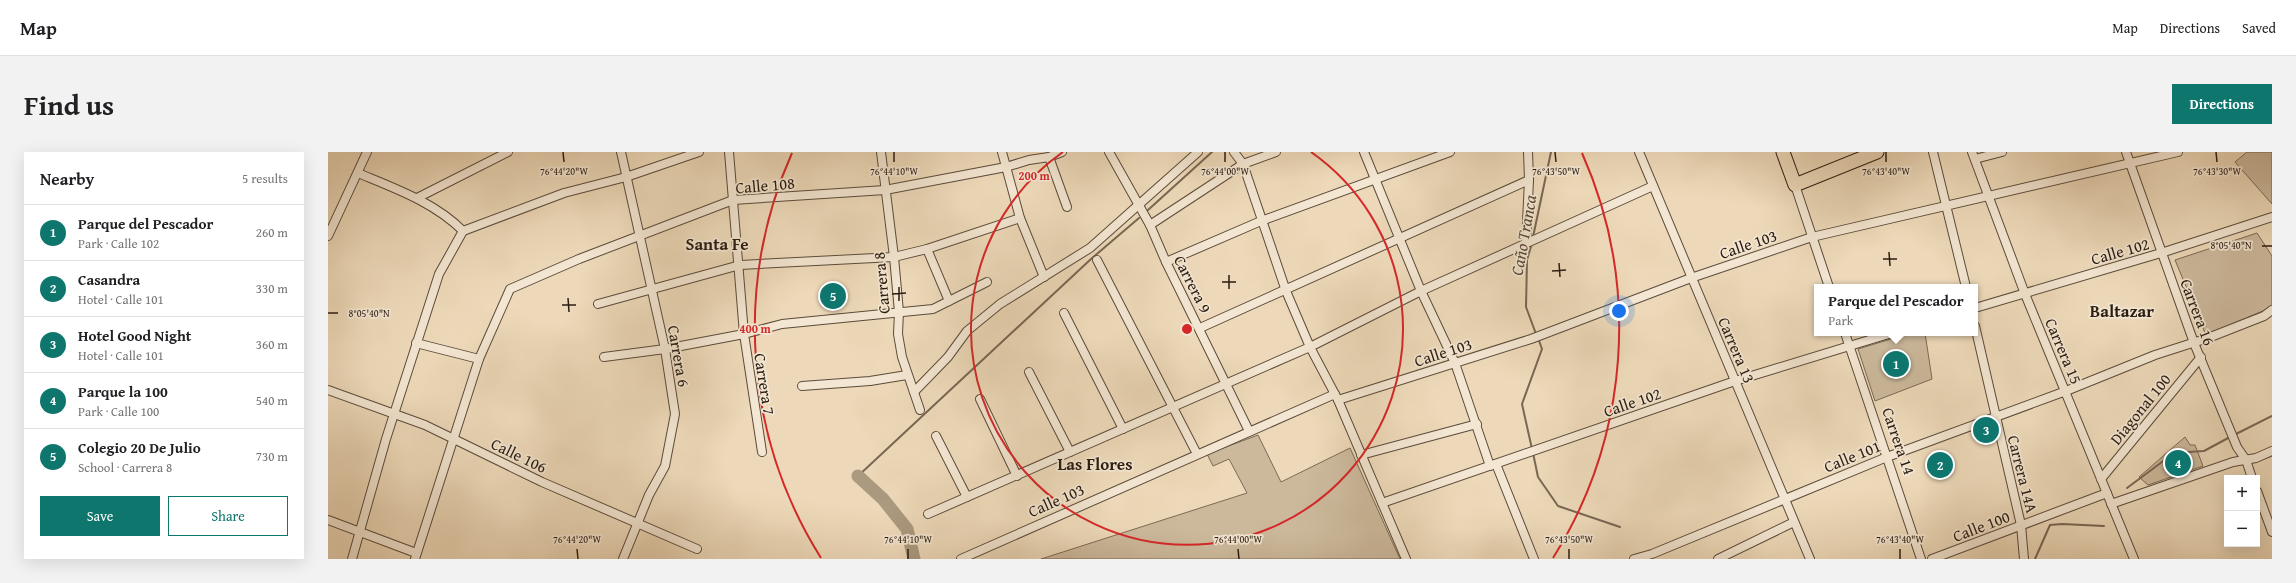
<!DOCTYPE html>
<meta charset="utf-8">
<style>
body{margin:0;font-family:"Gentium Book Plus",serif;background:#f2f2f2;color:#202124}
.controls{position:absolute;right:12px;bottom:12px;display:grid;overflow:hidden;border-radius:0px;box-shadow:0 4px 16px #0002}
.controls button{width:36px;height:36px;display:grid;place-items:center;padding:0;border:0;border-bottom:1px solid #e0e0e0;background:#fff;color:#202124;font:20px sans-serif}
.you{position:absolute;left:1291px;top:159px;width:14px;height:14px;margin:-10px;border:3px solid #fff;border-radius:50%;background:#1a73e8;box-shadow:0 0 0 6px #1a73e833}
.badge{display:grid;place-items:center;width:26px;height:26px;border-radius:50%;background:#0f766e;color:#fff;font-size:13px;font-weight:700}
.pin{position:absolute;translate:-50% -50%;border:2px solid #fff;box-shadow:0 1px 4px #0006}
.popup{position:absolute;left:1486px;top:132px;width:164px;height:52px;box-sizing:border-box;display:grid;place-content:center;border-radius:0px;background:#fff;filter:drop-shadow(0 1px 3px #0005);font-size:13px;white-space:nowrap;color:#757577}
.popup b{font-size:15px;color:#202124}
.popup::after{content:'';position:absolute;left:50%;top:100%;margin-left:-8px;border:8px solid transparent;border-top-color:#fff}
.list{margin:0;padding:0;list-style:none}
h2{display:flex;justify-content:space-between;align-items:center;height:52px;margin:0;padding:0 16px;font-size:17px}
h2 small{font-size:13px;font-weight:400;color:#757577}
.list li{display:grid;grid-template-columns:26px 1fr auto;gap:12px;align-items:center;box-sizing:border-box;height:56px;padding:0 16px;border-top:1px solid #e0e0e0}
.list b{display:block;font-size:15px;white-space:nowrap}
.list p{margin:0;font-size:13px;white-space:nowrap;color:#757577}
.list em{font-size:13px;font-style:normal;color:#757577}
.actions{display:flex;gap:8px;padding:12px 16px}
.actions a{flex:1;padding:9px 0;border:1px solid #0f766e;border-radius:0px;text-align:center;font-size:14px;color:#0f766e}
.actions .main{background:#0f766e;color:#fff}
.map{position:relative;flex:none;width:1944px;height:407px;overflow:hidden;border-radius:0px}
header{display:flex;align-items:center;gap:24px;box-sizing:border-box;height:56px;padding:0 20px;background:#fff;border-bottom:1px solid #e0e0e0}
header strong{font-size:19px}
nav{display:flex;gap:22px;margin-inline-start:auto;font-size:14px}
.intro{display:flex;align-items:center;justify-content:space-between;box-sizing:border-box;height:96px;padding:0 24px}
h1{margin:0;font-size:28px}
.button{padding:10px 18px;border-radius:0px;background:#0f766e;color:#fff;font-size:14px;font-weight:700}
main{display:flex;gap:24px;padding:0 24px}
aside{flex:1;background:#fff;border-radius:0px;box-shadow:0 4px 16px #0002}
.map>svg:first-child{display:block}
</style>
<header>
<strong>Map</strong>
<nav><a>Map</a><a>Directions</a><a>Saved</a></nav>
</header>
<div class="intro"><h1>Find us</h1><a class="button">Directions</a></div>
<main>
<aside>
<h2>Nearby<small>5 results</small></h2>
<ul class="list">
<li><span class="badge">1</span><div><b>Parque del Pescador</b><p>Park · Calle 102</p></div><em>260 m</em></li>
<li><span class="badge">2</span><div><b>Casandra</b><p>Hotel · Calle 101</p></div><em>330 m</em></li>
<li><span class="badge">3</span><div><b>Hotel Good Night</b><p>Hotel · Calle 101</p></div><em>360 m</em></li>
<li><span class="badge">4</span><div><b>Parque la 100</b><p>Park · Calle 100</p></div><em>540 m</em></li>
<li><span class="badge">5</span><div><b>Colegio 20 De Julio</b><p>School · Carrera 8</p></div><em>730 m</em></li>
</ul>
<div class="actions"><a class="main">Save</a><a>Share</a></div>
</aside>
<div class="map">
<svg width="1944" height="407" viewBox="0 0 1944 407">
<rect width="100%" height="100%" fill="#edd9b9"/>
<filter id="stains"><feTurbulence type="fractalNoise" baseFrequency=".005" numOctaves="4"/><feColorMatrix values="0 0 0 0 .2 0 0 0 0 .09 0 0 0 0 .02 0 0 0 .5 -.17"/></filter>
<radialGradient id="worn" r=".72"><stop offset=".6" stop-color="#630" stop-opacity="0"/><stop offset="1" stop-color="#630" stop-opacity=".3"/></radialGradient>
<g fill="#ccb99c" stroke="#7b6a56">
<polygon points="1919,0 1944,0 1944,52 1907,10"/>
<polygon points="1929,81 1944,104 1944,155 1878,183 1847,108"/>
<polygon points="1583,181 1597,181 1604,227 1547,249 1530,197"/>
<polygon points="930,283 953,330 1022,296 1072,407 713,407 919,341 901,307 885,314 879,302"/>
<polygon points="1857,285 1862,293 1867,293 1875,314 1820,333 1811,325"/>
</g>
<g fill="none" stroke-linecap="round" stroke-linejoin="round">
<g stroke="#776753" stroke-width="2">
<polyline points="820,58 884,0"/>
<polyline points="1205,85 1223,0"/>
<polyline points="1204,91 1199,108 1198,155 1208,182"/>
<polyline points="1906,283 1944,264"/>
<polyline points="1204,297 1194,252 1214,197 1210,186"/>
<polyline points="1205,301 1210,325 1230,354 1292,375"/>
<polyline points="530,324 763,107 811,66"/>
<polyline points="1799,336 1846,301 1876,299 1902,285"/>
<polyline points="1707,407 1722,373 1734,372 1776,374"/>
</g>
<polyline stroke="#ab9980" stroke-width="13" points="530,324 555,347 579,377 586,407"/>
<defs>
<g id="street">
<polyline points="293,0 337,197 347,262 337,314 321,343 295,407"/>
<polyline points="401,0 416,182 434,300"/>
<polyline points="553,0 566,105 571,160 570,182 574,205 592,258"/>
<polyline points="674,0 692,66 716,125"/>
<polyline points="781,0 822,73 838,110 921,279"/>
<polyline points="906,0 915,12 958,139 982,195 1010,248 1078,407"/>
<polyline points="1036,0 1093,139 1127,211 1162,314"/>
<polyline points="1311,0 1482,407"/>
<polyline points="1605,0 1638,135"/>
<polyline points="1644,0 1697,142 1806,407"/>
<polyline points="1798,0 1866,191 1909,295 1918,308 1924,326"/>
<polyline points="721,5 739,55"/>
<polyline points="1647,7 1674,0"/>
<path d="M30 21C66 36 106 50 135 79"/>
<polyline points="1467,33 1501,135"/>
<polyline points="89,46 180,0"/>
<polyline points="822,73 915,12 948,0"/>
<polyline points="0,84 39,0"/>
<polyline points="1198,91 1201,28"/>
<polyline points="599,97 621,149"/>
<polyline points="769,108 869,302"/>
<polyline points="838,110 933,69 1122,0"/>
<polyline points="270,152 412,113 566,105 599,97 692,66"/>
<polyline points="1647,156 1833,101 1944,65"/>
<polyline points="736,161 795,277"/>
<polyline points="1647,174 1693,373 1696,407"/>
<polyline points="872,176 1201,28 1200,0"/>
<polyline points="1517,181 1593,407"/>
<polyline points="88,191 151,207"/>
<polyline points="276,205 337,197 416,182 454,172 605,157 659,130"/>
<polyline points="701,220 742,300"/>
<polyline points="474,234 542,229 579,223"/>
<polyline points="0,238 97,273 214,330 369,397"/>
<polyline points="586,240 620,205 639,179 672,152 762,96 870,0"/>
<polyline points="652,247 689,324"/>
<polyline points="1010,248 1203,187 1363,126 1484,85 1850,0"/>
<polyline points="608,284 639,345"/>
<polyline points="1033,303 1149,272"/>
<polyline points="1168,312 1206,407"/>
<polyline points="1773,327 1873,205"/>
<polyline points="1929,339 1944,380"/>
<polyline points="1054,351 1407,229 1564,181"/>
<polyline points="1783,352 1905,310 1928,306 1944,299"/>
<polyline points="600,362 982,195 1093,139 1325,34"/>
<polyline points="0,368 88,401"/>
<polyline points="24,407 58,287 111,122 135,79 236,41 298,25 371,0"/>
<polyline points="87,407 151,207 182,137 251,107 405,48 557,38 678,15 701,8 721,5 734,0"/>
<polyline points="633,407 1007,242"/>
<polyline points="1306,407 1324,402 1559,305 1738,239 1827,203 1880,186 1936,164 1944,158"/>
<polyline points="1390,407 1466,370"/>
<polyline points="1604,407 1779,341"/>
</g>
<polyline id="primary" points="1455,0 1467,33 1549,0"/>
</defs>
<use href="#street" stroke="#5b4b3a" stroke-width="10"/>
<use href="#primary" stroke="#2a1c10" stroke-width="15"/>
<use href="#street" stroke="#f3e6d2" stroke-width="8"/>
<use href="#primary" stroke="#edd9b9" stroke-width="13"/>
</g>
<path fill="none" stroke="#2a1c10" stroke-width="1.5" d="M235 0 236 10M566 0V10M897 0V10M1227 0 1228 10M1558 0V10M1888 0 1889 10M1934 94H1944M1561 100 1562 114M1555 107H1569M1231 111 1232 125M1224 119 1238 118M901 123V137M894 130H908M571 135V149M564 142 578 141M240 146 241 160M234 153H248M0 161H10M249 397 250 407M580 397V407M910 397 911 407M1241 397V407M1572 397V407"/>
<g fill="none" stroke="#d62828" stroke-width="2">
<path d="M983 0A216 216 0 1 1 735 0"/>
<path d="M493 406A432 432 0 0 1 464 1M1254 1A432 432 0 0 1 1225 406"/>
</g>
<g text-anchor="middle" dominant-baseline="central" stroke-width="3.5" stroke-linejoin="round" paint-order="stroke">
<g font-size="16" fill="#2a1c10" stroke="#f3e6d2">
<text transform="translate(437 33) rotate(-5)">Calle 108</text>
<text transform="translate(1420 92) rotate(-19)">Calle 103</text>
<text transform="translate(1792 99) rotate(-16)">Calle 102</text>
<text transform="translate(553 131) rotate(-95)">Carrera 8</text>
<text transform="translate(865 132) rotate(63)">Carrera 9</text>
<text transform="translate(1870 160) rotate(69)">Carrera 16</text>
<text transform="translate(1409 198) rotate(67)">Carrera 13</text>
<text transform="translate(1736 199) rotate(67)">Carrera 15</text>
<text transform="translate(1115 200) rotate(-18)">Calle 103</text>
<text transform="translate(351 204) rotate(80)">Carrera 6</text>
<text transform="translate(437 232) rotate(81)">Carrera 7</text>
<text transform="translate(1304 250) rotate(-19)">Calle 102</text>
<text transform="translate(1812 257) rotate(-51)">Diagonal 100</text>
<text transform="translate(1571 289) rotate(71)">Carrera 14</text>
<text transform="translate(191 303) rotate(26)">Calle 106</text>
<text transform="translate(1524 304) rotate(-22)">Calle 101</text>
<text transform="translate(1695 322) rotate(76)">Carrera 14A</text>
<text transform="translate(728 348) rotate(-24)">Calle 103</text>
<text transform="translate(1653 374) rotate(-21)">Calle 100</text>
</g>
<g font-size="17" font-style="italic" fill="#574837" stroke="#f3e6d2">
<text transform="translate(1195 83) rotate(-80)">Caño Tranca</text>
</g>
<g font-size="17" font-weight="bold" fill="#2a1c10" stroke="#f3e6d2">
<text x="389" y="91">Santa Fe</text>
<text x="1794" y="158">Baltazar</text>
<text x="767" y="311">Las Flores</text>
</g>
</g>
<g font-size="10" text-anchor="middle" fill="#2a1c10" stroke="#f3e6d2" stroke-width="3.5" stroke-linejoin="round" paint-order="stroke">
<text x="236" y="23">76°44'20"W</text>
<text x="566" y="23">76°44'10"W</text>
<text x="897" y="23">76°44'00"W</text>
<text x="1228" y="23">76°43'50"W</text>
<text x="1558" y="23">76°43'40"W</text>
<text x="1889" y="23">76°43'30"W</text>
<text x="1903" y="97">8°05'40"N</text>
<text x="41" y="165">8°05'40"N</text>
<text x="249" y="391">76°44'20"W</text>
<text x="580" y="391">76°44'10"W</text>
<text x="910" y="391">76°44'00"W</text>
<text x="1241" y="391">76°43'50"W</text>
<text x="1572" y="391">76°43'40"W</text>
</g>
<circle cx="859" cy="177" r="6" fill="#d62828" stroke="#f3e6d2" stroke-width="2"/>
<g font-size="12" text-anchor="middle" font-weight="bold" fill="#d62828" stroke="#f3e6d2" stroke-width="3.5" stroke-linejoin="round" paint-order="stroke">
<text x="706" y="28">200 m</text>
<text x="427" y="181">400 m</text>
</g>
<rect width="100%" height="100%" filter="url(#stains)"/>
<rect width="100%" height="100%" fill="url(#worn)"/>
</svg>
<div class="controls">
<button>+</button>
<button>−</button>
</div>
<div class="you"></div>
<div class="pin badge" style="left:1568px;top:212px">1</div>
<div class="popup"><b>Parque del Pescador</b>Park</div>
<div class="pin badge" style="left:1612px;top:313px">2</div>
<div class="pin badge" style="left:1658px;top:278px">3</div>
<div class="pin badge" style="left:1850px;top:311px">4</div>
<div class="pin badge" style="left:505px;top:144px">5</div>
</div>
</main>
